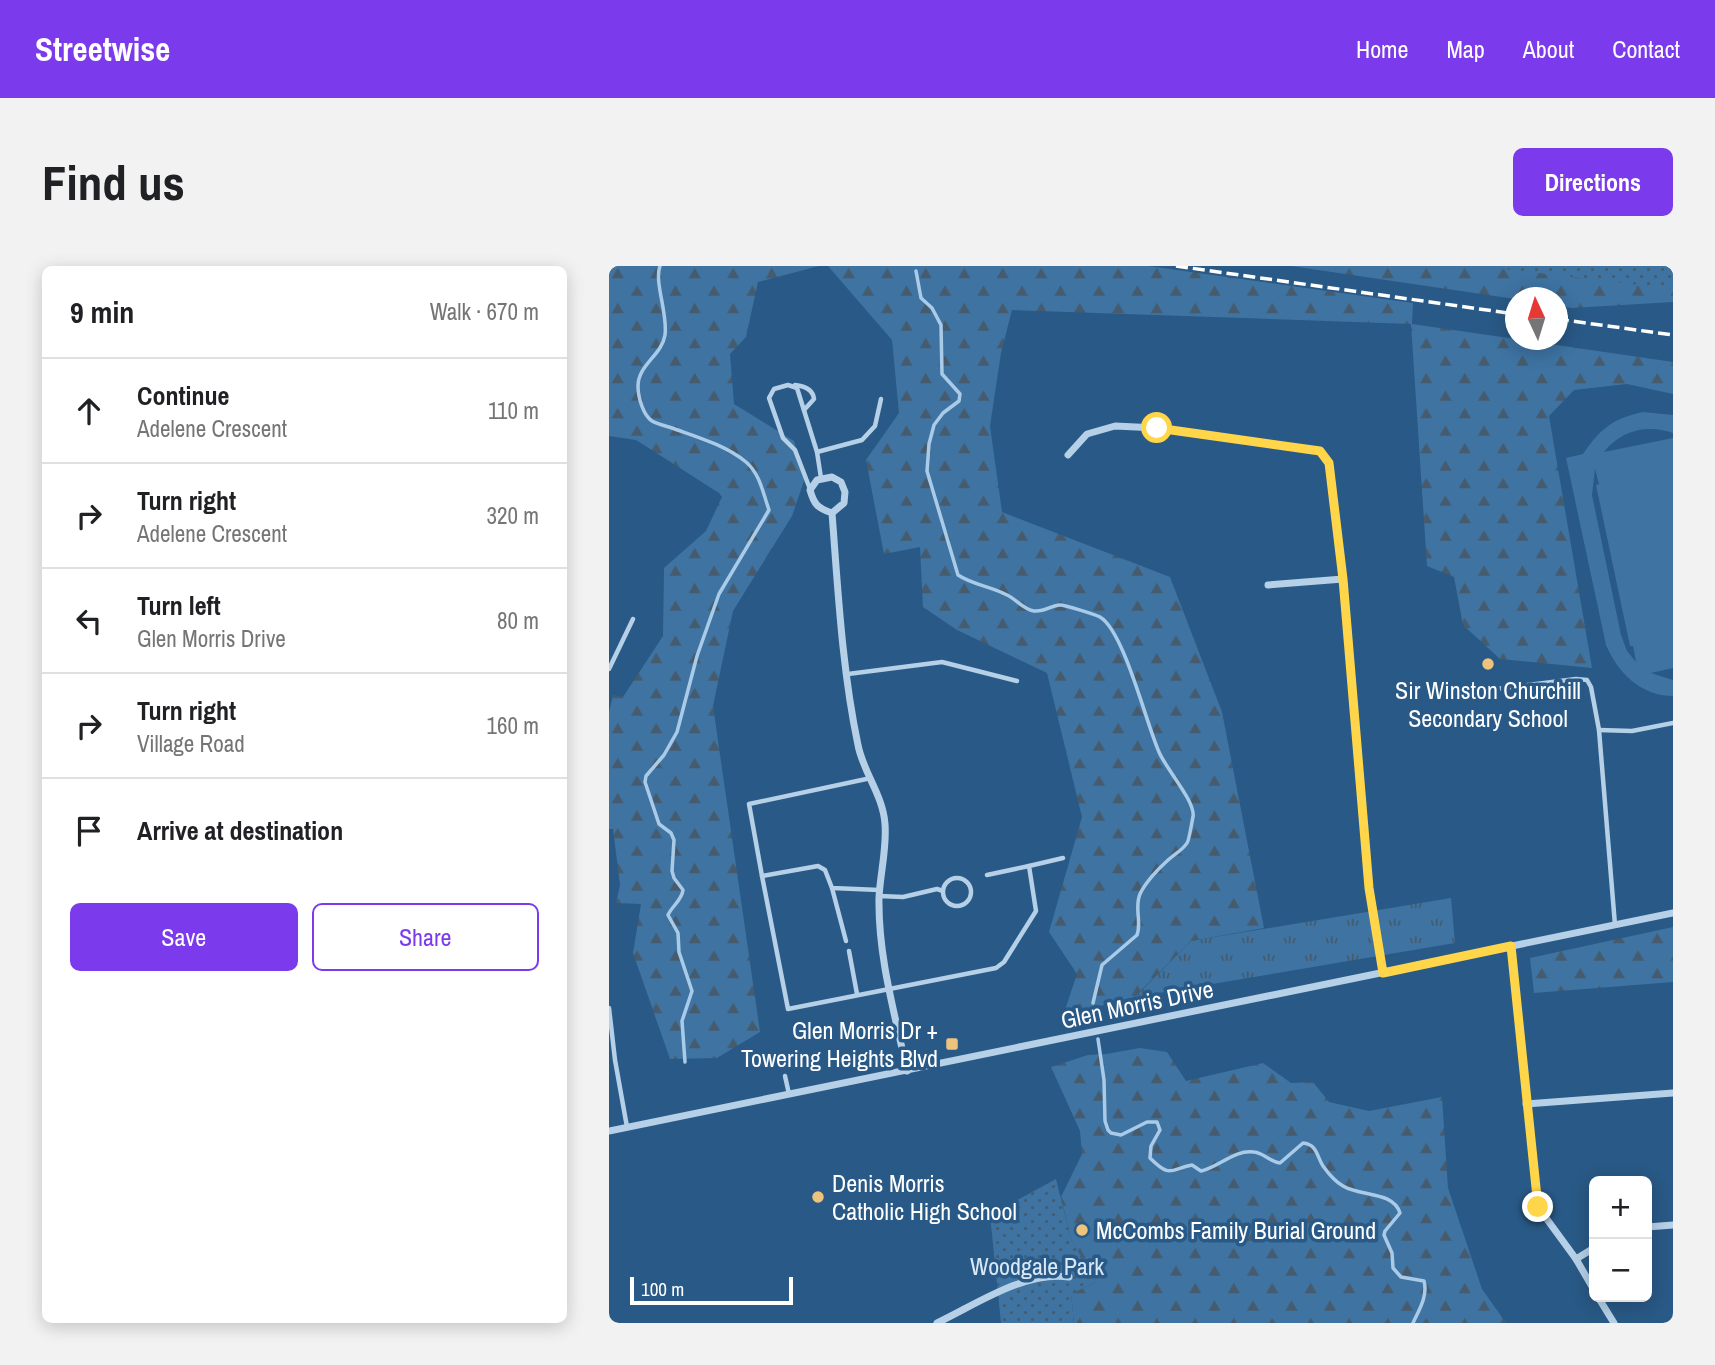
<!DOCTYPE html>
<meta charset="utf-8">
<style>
body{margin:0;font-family:"Archivo Narrow",sans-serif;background:#f2f2f2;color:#202124}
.controls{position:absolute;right:21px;bottom:21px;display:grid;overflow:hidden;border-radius:10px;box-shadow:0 4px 18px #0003}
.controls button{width:63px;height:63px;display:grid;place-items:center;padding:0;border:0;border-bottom:2px solid #e0e0e0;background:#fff;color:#202124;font:35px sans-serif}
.compass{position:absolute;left:896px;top:21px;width:63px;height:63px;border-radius:50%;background:#fff;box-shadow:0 4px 18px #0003;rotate:356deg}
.scale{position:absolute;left:21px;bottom:18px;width:163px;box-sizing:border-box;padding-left:7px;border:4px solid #fff;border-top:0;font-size:19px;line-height:24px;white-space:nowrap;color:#fff;-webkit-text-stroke:5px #295986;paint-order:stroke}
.stop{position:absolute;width:21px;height:21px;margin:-16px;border:5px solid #ffd54a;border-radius:50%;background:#fff}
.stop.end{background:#ffd54a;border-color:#fff;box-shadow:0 2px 7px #0008}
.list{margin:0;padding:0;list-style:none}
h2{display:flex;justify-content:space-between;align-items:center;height:91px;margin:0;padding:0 28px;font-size:30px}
h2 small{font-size:23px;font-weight:400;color:#757577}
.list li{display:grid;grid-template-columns:46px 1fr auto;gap:21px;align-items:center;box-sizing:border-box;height:105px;padding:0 28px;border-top:2px solid #e0e0e0}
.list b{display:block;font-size:26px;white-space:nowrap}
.list p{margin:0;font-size:23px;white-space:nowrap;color:#757577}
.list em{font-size:23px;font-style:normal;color:#757577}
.actions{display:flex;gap:14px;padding:21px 28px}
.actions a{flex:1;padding:16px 0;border:2px solid #7c3aed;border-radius:10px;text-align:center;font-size:24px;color:#7c3aed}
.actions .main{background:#7c3aed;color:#fff}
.icon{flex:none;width:38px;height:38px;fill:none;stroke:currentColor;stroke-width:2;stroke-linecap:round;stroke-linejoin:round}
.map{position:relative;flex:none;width:1064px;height:1057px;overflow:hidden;border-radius:10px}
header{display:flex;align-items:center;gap:42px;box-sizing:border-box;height:98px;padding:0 35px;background:#7c3aed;color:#fff}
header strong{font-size:33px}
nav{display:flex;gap:38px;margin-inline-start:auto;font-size:24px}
.intro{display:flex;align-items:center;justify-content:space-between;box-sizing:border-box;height:168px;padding:0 42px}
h1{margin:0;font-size:49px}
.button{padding:18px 32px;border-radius:10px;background:#7c3aed;color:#fff;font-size:24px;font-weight:700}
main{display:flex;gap:42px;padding:0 42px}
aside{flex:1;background:#fff;border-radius:10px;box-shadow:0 4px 18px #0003}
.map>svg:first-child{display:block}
</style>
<header>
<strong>Streetwise</strong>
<nav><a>Home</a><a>Map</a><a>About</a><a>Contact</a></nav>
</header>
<div class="intro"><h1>Find us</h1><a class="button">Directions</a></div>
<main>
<aside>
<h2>9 min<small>Walk · 670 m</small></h2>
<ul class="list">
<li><svg class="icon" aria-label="ahead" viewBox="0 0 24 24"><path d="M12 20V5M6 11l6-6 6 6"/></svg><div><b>Continue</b><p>Adelene Crescent</p></div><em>110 m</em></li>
<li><svg class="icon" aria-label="right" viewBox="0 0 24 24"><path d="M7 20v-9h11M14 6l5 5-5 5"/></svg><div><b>Turn right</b><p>Adelene Crescent</p></div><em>320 m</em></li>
<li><svg class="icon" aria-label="left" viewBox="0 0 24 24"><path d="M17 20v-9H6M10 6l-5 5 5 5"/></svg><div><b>Turn left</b><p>Glen Morris Drive</p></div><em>80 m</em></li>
<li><svg class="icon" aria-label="right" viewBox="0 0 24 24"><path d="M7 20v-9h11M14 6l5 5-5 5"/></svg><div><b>Turn right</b><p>Village Road</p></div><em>160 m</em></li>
<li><svg class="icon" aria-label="arrive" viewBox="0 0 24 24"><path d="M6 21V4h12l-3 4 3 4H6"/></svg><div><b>Arrive at destination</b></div></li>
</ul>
<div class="actions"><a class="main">Save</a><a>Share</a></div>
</aside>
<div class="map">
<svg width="1064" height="1057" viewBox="0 0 1064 1057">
<defs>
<pattern id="grass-tufts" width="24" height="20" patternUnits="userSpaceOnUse" patternTransform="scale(1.75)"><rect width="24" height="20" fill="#3e73a2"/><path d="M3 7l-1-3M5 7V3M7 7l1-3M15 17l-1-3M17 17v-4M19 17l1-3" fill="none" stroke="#465c6e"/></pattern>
<pattern id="forest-firs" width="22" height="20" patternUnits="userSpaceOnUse" patternTransform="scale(1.75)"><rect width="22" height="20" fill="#3e73a2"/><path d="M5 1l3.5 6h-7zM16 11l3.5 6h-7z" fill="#465c6e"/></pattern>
<pattern id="park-dots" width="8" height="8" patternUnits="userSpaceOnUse" patternTransform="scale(1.75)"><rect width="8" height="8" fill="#3e73a2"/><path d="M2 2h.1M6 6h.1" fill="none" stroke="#465c6e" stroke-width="1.8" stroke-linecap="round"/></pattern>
</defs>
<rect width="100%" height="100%" fill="#295986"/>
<polygon fill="url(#grass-tufts)" points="842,632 846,677 526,731 582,675"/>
<g fill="url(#forest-firs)">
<polygon points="0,0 210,0 149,16 137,71 121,88 125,138 185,175 196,212 183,250 124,345 104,440 151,766 108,792 61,793 24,687 32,638 7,637 11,619 4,563 0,563 0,446 4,429 14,431 54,370 55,302 97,265 113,231 110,227 27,174 0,170"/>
<polygon points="219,0 539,0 804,37 803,58 1064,96 1064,128 1018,118 965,124 940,150 983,402 891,393 854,359 845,311 818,300 802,58 403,44 392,87 381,160 393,246 561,311 613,446 655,662 582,675 525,731 454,750 468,708 440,666 473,551 438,407 348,364 314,341 311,281 275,288 257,194 290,147 283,74"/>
<polygon points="682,0 1064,0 1064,36 963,42 949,40 948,32 906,32 906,33"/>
<polygon points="1064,661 1064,716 925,727 921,692"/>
<polygon points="531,782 558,786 577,815 654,797 682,817 704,816 720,836 760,845 833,831 839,922 873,1023 897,1057 465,1057 462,1028 487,1016 462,973 452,931 473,888 471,865 442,801 479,789 497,788"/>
</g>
<g fill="url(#park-dots)">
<polygon points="870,0 1064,0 1064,24 1038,20"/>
<polygon points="447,913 462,973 487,1016 462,1028 465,1057 392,1057 381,949"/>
</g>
<path fill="#3e73a2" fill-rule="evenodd" d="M1034 146 1064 149V167C1038 158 1012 164 995 186L1064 172V402L1042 407 1064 414V430C1032 430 1009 407 997 379L957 192 974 188C992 162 1003 153 1034 146ZM986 203 990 218 987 219 1021 380H1024L1027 396 1018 385 1012 369 983 229Z"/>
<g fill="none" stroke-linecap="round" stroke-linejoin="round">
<g stroke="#aacbe8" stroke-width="3.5">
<path d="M51 0C45 17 59 47 56 69 53 89 29 99 29 120 29 131 34 149 43 155 48 158 57 160 63 162 88 171 116 179 137 196 151 208 154 227 160 244L110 328 88 390 68 466 55 489 37 510 36 516 50 558 62 567 65 574 63 605 65 612 74 624C73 634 63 640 59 649L69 667 70 686 83 725 73 755 76 796"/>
<path d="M307 5 312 32 323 42 332 59 333 108 351 128 350 135 334 147 325 159 320 178 318 205 349 309C364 319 381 320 398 329 407 333 415 344 425 345 436 346 441 340 450 339 454 338 487 349 491 351 515 365 537 457 550 486 557 503 587 536 584 551 583 555 580 575 578 577 574 584 564 589 558 595 549 603 536 617 531 628 525 642 533 656 528 669L493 699 484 737"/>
<path d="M489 773 495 814 496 855 499 864 502 867 512 869 538 856H548L551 864 542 880 541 892C562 913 561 903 583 899L592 905C610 901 626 883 645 886 655 887 661 896 671 897L694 877C708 878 708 891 714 900 719 907 727 916 734 920 752 931 784 925 791 947L776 965 775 969 783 987 784 1002 792 1011 815 1015C819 1030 810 1044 804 1057"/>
</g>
<g stroke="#b5d0e7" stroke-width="4.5">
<path d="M186 119C195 120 204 123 205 133L195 144"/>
<polyline points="208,186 253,174 266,160 272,133"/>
<polyline points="201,223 186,184 174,172 160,132 165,123 179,119 188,122 208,186 212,212"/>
<polyline points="0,403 24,353"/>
<polyline points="239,408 333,396 408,415"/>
<polyline points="880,424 967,413 978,414 982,421 990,464 1006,659"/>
<polyline points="990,464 1023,465 1064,457"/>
<polyline points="262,512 140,538 153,610 209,600 216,604 223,622 270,624"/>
<polyline points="378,609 420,600"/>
<polyline points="153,610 179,743 387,702 395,696 427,645 420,600 454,592"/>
<circle cx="348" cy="626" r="14"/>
<polyline points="223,622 237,675"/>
<polyline points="270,630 294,631 328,623 334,625"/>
<polyline points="240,685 248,728"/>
<polyline points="0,742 6,794 18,861"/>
<polyline points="176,810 180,828"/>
</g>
<g stroke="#b5d0e7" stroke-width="7">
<polyline points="459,189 478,168 506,160 548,162 711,185 720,197 734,313 760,622 774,707"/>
<path d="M223 247C208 242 205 238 201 224L208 214 223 211 232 216 236 226 235 237 223 247C229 324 233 403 249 479 254 506 274 529 276 558 278 583 271 608 270 632 269 691 286 748 298 805"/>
<polyline points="659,319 734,313"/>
<polyline points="902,680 929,941 967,993 985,1024"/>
<polyline points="917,838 1064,827"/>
<polyline points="0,865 1064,647"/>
<polyline points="1038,961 1064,959"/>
<polyline points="967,993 985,982"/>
<polyline points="989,1031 1005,1057"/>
<path d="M328 1057C368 1038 415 1005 460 1011"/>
</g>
<g stroke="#fff" stroke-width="3.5" stroke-dasharray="12 5" stroke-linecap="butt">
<polyline points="567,0 906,48"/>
<polyline points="948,53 1064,69"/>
</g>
</g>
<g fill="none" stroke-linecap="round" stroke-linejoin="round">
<polyline stroke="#ffd54a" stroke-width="9" points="548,162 711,185 720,197 734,313 760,622 774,707 902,680 929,941"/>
</g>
<g fill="#eec47c" stroke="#295986" stroke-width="2.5">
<circle cx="879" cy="398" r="7"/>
<rect x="336" y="771" width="14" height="14" rx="3.5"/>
<circle cx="209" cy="931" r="7"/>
<circle cx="473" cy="964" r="7"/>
</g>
<g text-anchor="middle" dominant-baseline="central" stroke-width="7" stroke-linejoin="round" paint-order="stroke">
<g font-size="24" fill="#fff" stroke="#295986" text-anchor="start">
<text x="879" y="424" text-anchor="middle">Sir Winston Churchill<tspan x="879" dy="28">Secondary School</tspan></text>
<text x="329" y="764" text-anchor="end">Glen Morris Dr +<tspan x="329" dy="28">Towering Heights Blvd</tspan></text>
<text x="223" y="917">Denis Morris<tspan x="223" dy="28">Catholic High School</tspan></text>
<text x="487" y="964">McCombs Family Burial Ground</text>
</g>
<g font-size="24" fill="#fff" stroke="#295986">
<text transform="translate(528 738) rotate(-12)">Glen Morris Drive</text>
</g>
<g font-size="24" fill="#d8e8f6" stroke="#295986">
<text x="428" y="1000">Woodgale Park</text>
</g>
</g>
</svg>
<div class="controls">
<button>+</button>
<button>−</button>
</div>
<svg class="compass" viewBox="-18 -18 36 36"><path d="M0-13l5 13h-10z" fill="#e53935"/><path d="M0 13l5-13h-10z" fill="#757577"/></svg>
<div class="scale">100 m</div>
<div class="stop" style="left:548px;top:162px"></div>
<div class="stop end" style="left:929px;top:941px"></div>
</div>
</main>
